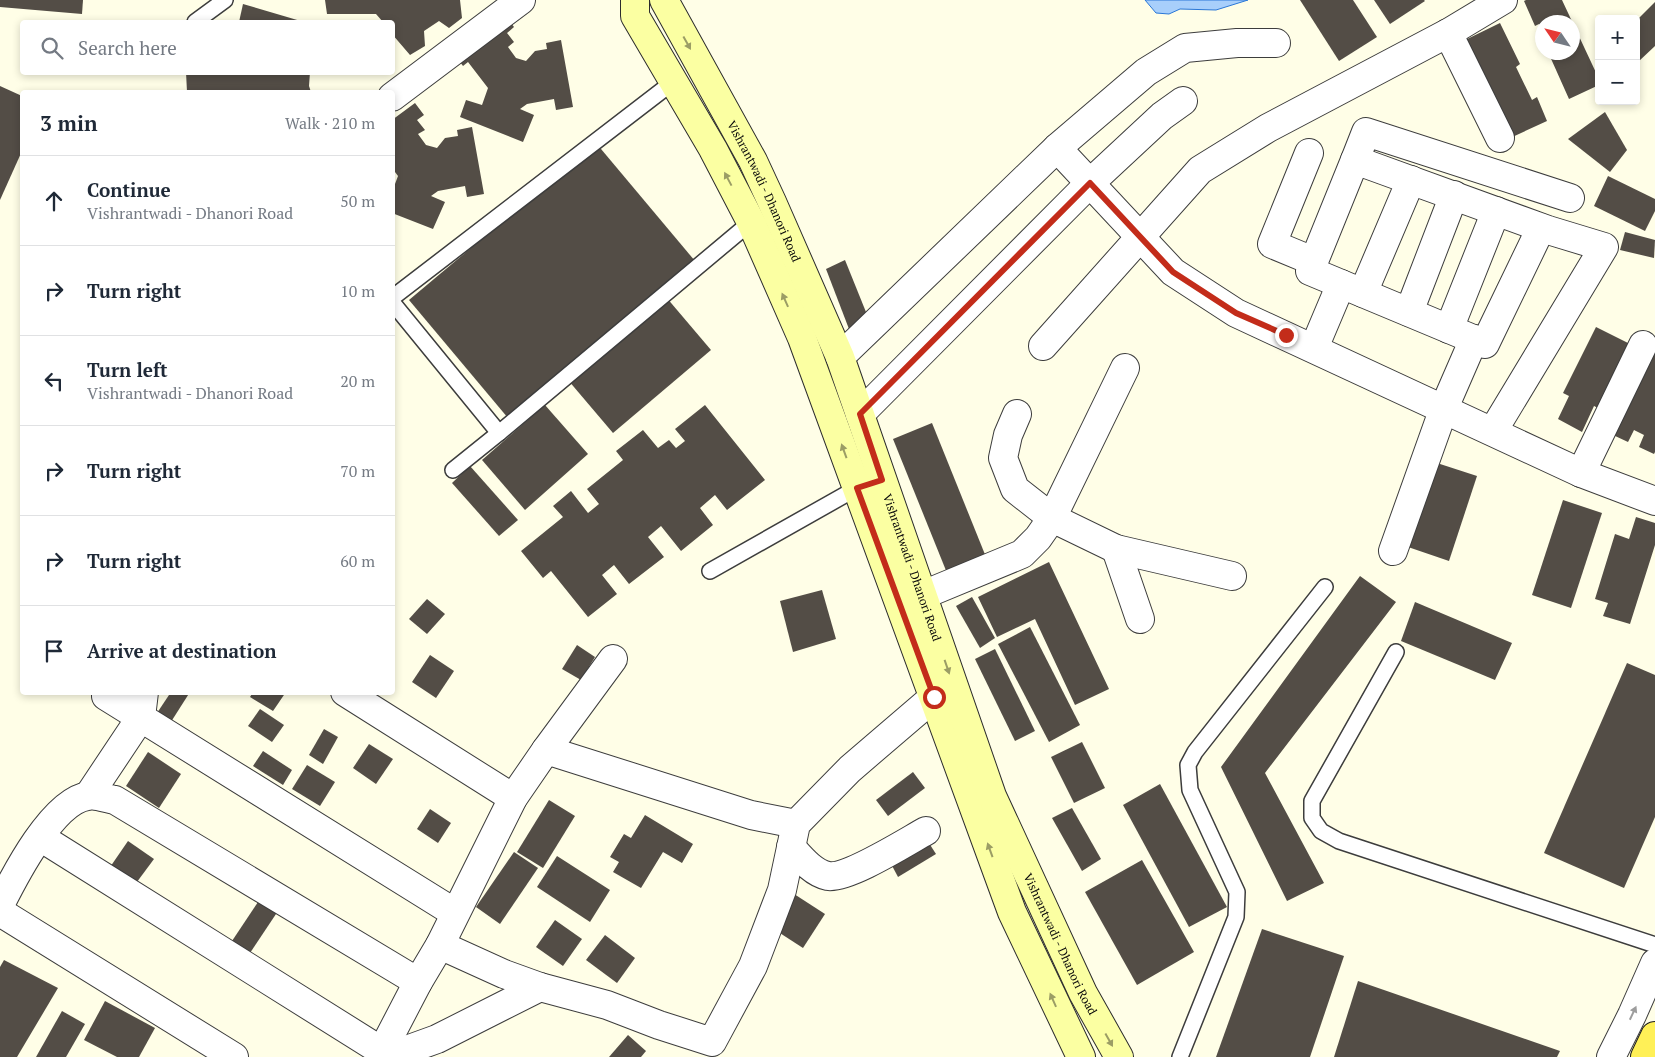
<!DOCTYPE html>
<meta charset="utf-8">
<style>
body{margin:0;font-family:"PT Serif",serif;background:#f6f6f7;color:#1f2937}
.controls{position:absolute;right:15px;top:15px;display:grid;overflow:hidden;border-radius:5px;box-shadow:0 2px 8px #0003}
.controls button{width:45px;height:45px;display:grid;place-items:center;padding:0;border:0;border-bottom:1px solid #e0e1e3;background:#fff;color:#1f2937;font:25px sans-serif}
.compass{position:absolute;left:1535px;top:15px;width:45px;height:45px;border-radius:50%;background:#fff;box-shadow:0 2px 8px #0003;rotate:305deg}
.stop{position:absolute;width:15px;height:15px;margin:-11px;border:4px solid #c32c1a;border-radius:50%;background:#fff}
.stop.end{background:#c32c1a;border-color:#fff;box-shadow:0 1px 5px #0008}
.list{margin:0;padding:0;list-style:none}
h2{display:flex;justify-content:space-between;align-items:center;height:65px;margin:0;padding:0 20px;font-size:21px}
h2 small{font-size:16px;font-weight:400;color:#747a83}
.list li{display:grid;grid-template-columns:32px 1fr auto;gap:15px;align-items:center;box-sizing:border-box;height:90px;padding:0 20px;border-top:1px solid #e0e1e3}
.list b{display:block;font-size:19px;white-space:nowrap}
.list p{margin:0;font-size:16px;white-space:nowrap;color:#747a83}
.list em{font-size:16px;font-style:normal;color:#747a83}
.icon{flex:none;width:28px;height:28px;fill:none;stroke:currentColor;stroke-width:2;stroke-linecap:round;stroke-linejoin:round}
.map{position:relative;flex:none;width:1655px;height:1057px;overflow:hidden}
.search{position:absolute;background:#fff;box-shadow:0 2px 8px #0003;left:20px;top:20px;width:375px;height:55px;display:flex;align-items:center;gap:12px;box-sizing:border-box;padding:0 18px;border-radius:5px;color:#747a83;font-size:19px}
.panel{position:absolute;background:#fff;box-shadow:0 2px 8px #0003;left:20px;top:90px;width:375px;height:605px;border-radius:5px}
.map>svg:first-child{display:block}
</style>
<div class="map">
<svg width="1655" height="1057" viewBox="0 0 1655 1057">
<rect width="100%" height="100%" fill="#fffee7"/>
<polygon fill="#a8cffb" stroke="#2a77d7" points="1145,0 1248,0 1216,10 1180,9 1169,14 1156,13"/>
<g fill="#534d46">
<polygon points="0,0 83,0 82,14 0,7"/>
<polygon points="325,0 460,0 462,18 449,28 439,21 424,31 425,46 410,55 392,34 392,22 383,22 376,14 327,14"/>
<polygon points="1300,0 1353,0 1377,37 1339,61"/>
<polygon points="1374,0 1424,0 1425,1 1390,24"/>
<polygon points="1526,0 1562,0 1599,79 1599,85 1569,99 1548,52 1572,52 1572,22 1542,22 1542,31 1539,24 1535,26 1524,1"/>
<polygon points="1655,2 1655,46 1638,62 1636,60 1636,21"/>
<polygon points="243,4 304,22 239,22"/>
<polygon points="505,15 514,27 507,33 514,42 508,47 516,58 526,61 535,51 547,49 546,43 561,40 573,107 556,110 554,99 527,104 520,109 534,115 523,142 460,117 466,100 482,105 488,88 468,62 463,66 454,54"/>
<polygon points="1500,23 1520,64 1516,67 1532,100 1537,97 1547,121 1508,139 1461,42"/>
<polygon points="186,72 310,72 309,86 311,92 187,92"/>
<polygon points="0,86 22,96 22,151 0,200"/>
<polygon points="415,103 424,115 417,120 425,130 418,134 426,145 437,148 445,138 458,136 457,130 472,127 484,194 467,197 465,186 438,191 431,196 445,202 433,229 392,213 392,192 398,176 392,168 392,120"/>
<polygon points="1605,112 1627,150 1610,172 1568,139"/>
<polygon points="596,143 695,261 508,418 409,300"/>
<polygon points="1608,176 1655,199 1655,211 1645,231 1594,206"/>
<polygon points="1625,232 1655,240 1654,258 1620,250"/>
<polygon points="845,260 870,322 849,329 826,269"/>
<polygon points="666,297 711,350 613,433 568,380"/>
<polygon points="1596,327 1636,347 1604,411 1594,406 1582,432 1558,419 1569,396 1563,393"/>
<polygon points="1655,349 1655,452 1654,454 1639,447 1644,435 1634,430 1628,442 1613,435"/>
<polygon points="545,405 588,454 525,510 482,460"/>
<polygon points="705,405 765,480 727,510 715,495 700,508 713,525 681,551 661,526 648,537 664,557 629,584 614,565 602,575 617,594 588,617 551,571 543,578 521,551 563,517 553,506 571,491 588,513 599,504 587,489 623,460 616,451 643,430 658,448 669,440 676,448 685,441 675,429"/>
<polygon points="932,423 986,557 947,573 893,439"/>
<polygon points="1437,463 1477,476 1449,561 1408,547"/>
<polygon points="470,466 518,520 499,536 452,483"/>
<polygon points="1563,500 1602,513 1571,608 1532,595"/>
<polygon points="1636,517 1655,523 1655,545 1630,624 1603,616 1608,603 1595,599 1615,534 1629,539"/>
<polygon points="1049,562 1109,689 1075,705 1035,619 997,637 978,597"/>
<polygon points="1360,576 1396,602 1265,773 1324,883 1287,901 1221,767"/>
<polygon points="822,590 836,639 793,652 780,601"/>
<polygon points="972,597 995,638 980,648 956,606"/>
<polygon points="427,599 445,614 427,634 409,619"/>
<polygon points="1415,602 1512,643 1495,680 1401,641"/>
<polygon points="1030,627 1080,725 1049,742 998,644"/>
<polygon points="577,645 595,657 581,680 562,669"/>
<polygon points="995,649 1035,731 1015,741 975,659"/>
<polygon points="430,655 454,671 436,698 412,682"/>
<polygon points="1627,663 1655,675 1655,817 1624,888 1544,853"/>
<polygon points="171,692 190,692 169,725 155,716"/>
<polygon points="253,692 286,692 273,711 250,697"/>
<polygon points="260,709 284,725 272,742 248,726"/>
<polygon points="324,729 338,737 323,764 309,755"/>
<polygon points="1082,742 1105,788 1074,803 1051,757"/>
<polygon points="369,744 393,759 376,784 353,768"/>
<polygon points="263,751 292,770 283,785 253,766"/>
<polygon points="148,752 181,774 159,808 126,786"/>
<polygon points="307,765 335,782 320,806 292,789"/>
<polygon points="913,772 925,788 888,816 876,800"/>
<polygon points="1160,784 1227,907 1189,927 1123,805"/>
<polygon points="549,800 575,816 543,868 517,852"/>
<polygon points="1072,808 1101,859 1082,871 1052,818"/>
<polygon points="430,809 451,823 438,843 417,829"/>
<polygon points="645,815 693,844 682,863 663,852 641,888 613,872 619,862 610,857 624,834 631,838"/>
<polygon points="925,837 936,854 898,877 889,860"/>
<polygon points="128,841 154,859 131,890 106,873"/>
<polygon points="514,852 538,868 500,924 476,907"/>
<polygon points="557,856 610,890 590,922 537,887"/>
<polygon points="1142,860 1194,952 1137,985 1085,892"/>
<polygon points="791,892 825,914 803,948 769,926"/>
<polygon points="260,899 278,911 246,959 228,947"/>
<polygon points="555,920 582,939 563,966 536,947"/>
<polygon points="1262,929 1344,956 1310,1057 1216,1057"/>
<polygon points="605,935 635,958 617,983 586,960"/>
<polygon points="4,960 58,988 17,1057 0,1057 0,967"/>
<polygon points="1358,981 1560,1051 1557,1057 1334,1057"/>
<polygon points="105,1001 155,1028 139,1057 117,1057 84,1040"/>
<polygon points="62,1011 85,1024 66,1057 36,1057"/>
<polygon points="628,1035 646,1051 641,1057 609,1057"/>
</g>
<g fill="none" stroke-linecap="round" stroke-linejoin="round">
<defs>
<g id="service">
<polyline points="195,22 225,0"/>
<polyline points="392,298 673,82"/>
<polyline points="392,302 499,433 751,222"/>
<polyline points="453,470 499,433"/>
<polyline points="710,571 857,488"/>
<polyline points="1396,652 1312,801 1312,818 1321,831 1339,841 1655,945"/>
<polyline points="1180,1057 1236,917 1237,892 1190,790 1188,765 1195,752 1325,587"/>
</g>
<g id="minor">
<polyline points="1448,33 1500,138"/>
<polyline points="392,97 521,0"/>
<polyline points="1057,148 1173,272 1236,313 1581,473 1655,501"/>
<polyline points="1309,153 1272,244 1313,261"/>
<polyline points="1355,160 1310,271 1485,344 1541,228"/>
<polyline points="1363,293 1411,180"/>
<polyline points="1409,312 1454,195"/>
<polyline points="1449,329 1496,211"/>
<polyline points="1043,346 1200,170 1268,128 1448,33 1503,0"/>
<polyline points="1314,348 1341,284"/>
<polyline points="840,357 1057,148 1146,72 1185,48 1237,43 1276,43"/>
<polyline points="860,414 1090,183 1162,116 1183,101"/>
<polyline points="1017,414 1008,435 1003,458 1015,489 1052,518 1116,549 1232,576"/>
<polyline points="1493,431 1604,247 1548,230 1355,160 1366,132 1570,198"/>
<polyline points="1581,473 1643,345"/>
<polyline points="1116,549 1140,619"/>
<polyline points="1393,551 1444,408 1474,339"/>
<polyline points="923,595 1022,554 1038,538 1052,518 1125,368"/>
<polyline points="345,692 513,798"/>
<polyline points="106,696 455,913"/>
<polyline points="546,750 751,815 796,824"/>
<polyline points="89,795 141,717 144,692"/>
<polyline points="40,837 383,1052 401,1052 437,1039 540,987"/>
<path d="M791 847C801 858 813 873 828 876 848 879 906 842 926 831"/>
<path d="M0 905C15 875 53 801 88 796 96 794 107 799 115 800L418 982"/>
<polyline points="0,912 234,1057"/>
<polyline points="440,945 504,974 540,987 607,1005 659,1025 712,1042 753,966 782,890 796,824 850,769 934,697"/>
<polyline points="379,1057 418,982 440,945 513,798 546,750 613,659"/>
</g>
<polyline id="tertiary" points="1611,1057 1632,1015 1655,963"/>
<g id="secondary">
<polyline points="635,0 635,16 713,149 751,222 802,338 1012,912 1081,1057"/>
<path id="s1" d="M664 0 753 161 772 202 840 357 992 796 1083 993 1119 1057"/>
</g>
<polyline id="primary" points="1645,1057 1655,1036"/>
</defs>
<use href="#service" stroke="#3d3d3d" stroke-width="18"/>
<use href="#minor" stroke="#3d3d3d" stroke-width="30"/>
<use href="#tertiary" stroke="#3d3d3d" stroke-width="30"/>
<use href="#secondary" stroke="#2c2c2c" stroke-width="30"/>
<use href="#primary" stroke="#1b1b1b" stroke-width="30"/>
<use href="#service" stroke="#fff" stroke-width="15"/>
<use href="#minor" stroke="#fff" stroke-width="28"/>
<use href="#tertiary" stroke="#fff" stroke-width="28"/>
<use href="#secondary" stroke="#fbffa2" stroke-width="28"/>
<use href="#primary" stroke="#fff057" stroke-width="28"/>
</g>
<defs><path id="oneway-solid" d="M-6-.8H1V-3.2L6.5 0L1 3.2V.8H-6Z" transform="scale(1.25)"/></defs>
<g fill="#9b9d65">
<use href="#oneway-solid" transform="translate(687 43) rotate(61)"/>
<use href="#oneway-solid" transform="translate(728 179) rotate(-118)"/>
<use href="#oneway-solid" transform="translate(785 300) rotate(-114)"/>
<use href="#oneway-solid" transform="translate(844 451) rotate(-110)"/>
<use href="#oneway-solid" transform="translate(947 667) rotate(71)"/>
<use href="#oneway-solid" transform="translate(990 850) rotate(-110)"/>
<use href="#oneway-solid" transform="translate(1053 1000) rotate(-114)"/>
<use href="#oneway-solid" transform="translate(1109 1040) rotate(61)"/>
</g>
<use fill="#9d9d9d" href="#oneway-solid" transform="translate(1633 1013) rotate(-65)"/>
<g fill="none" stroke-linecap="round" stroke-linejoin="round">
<polyline stroke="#c32c1a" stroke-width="6" points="934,697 857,488 882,480 860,414 1090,183 1173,272 1236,313 1286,335"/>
</g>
<g text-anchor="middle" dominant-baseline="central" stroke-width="5" stroke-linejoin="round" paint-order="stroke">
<g font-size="12" fill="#0a0a0a" stroke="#fff">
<text stroke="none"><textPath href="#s1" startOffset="216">Vishrantwadi - Dhanori Road</textPath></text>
<text stroke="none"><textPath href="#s1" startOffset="621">Vishrantwadi - Dhanori Road</textPath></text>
<text stroke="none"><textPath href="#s1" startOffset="1026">Vishrantwadi - Dhanori Road</textPath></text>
</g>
</g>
</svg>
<div class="controls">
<button>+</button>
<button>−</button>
</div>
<svg class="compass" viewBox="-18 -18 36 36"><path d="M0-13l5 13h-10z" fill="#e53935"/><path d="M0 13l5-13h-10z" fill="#747a83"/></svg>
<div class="stop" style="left:934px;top:697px"></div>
<div class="stop end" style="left:1286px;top:335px"></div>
<div class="search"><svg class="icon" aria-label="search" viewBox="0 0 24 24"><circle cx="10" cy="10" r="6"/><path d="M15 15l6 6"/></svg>Search here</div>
<section class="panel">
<h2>3 min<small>Walk · 210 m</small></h2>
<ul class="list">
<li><svg class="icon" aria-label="ahead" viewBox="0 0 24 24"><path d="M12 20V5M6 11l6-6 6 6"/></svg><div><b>Continue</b><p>Vishrantwadi - Dhanori Road</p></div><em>50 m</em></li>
<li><svg class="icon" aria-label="right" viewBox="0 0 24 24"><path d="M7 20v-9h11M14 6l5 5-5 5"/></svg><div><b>Turn right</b></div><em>10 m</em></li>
<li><svg class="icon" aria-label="left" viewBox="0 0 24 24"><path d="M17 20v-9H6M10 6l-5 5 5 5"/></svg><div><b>Turn left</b><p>Vishrantwadi - Dhanori Road</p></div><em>20 m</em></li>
<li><svg class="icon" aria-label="right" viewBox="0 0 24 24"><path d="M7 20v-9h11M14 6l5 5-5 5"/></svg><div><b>Turn right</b></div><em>70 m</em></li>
<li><svg class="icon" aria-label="right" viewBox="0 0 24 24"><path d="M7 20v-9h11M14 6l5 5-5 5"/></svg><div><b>Turn right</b></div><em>60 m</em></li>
<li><svg class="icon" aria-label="arrive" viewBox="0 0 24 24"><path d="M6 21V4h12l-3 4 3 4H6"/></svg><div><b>Arrive at destination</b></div></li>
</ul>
</section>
</div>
